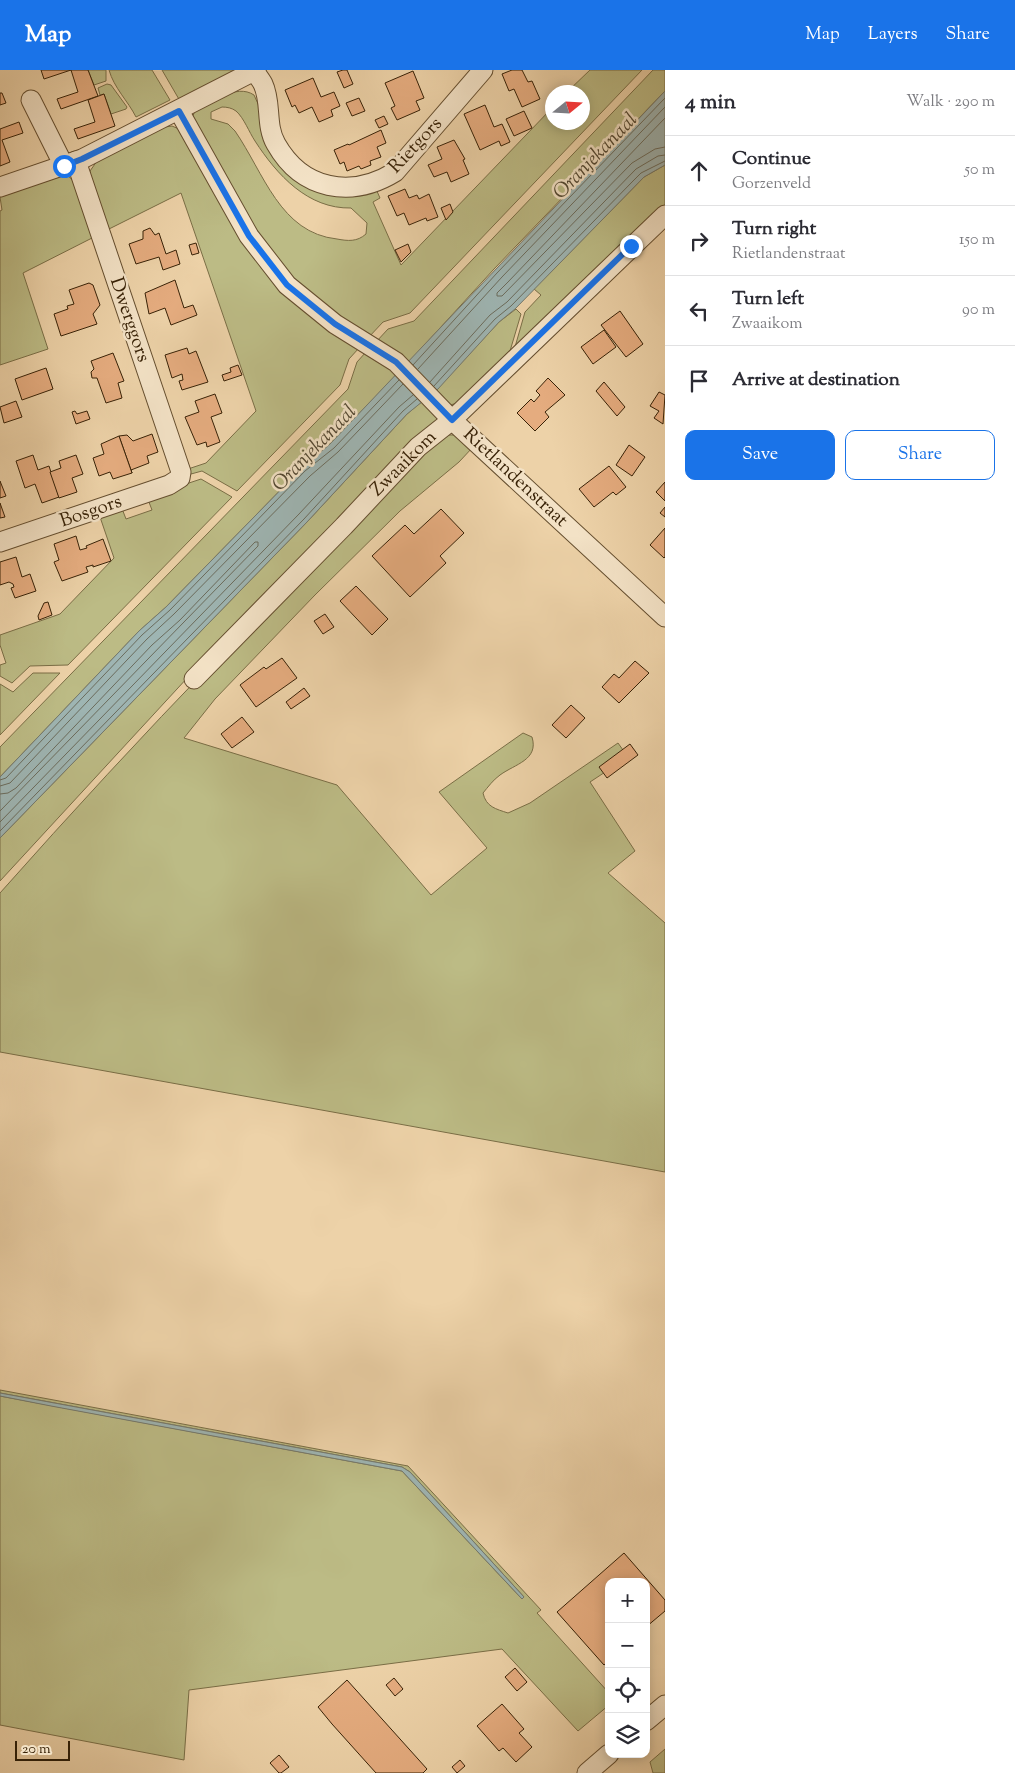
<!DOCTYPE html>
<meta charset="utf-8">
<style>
body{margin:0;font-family:"Sorts Mill Goudy",serif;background:#f2f2f3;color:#2b2b33}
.controls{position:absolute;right:15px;bottom:15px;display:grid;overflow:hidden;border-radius:10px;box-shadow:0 2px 12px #0003}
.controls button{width:45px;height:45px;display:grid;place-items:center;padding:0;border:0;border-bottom:1px solid #e1e1e2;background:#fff;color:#2b2b33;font:25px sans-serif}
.compass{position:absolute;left:545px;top:15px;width:45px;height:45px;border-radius:50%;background:#fff;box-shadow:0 2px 12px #0003;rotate:72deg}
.scale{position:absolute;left:15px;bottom:12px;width:55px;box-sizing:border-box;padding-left:5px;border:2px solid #382207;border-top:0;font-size:14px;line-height:18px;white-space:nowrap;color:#382207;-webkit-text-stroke:4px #f3e2c6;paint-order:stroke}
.stop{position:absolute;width:15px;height:15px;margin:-11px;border:4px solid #1a73e8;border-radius:50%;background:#fff}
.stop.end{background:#1a73e8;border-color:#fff;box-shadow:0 1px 5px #0008}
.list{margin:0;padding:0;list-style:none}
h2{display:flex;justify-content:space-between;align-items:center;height:65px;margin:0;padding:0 20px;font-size:21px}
h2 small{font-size:16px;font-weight:400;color:#7c7c81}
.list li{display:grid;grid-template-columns:32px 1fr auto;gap:15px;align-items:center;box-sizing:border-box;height:70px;padding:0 20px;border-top:1px solid #e1e1e2}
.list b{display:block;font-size:19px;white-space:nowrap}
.list p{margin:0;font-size:16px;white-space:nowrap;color:#7c7c81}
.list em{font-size:16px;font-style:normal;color:#7c7c81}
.actions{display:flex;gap:10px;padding:15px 20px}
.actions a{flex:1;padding:11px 0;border:1px solid #1a73e8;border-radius:10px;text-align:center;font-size:18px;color:#1a73e8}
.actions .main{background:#1a73e8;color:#fff}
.icon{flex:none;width:28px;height:28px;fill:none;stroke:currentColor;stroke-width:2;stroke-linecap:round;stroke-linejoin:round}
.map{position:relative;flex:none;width:665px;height:1703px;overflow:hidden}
header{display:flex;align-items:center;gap:30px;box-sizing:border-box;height:70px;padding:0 25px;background:#1a73e8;color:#fff}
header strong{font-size:24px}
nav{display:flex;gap:28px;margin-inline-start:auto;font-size:18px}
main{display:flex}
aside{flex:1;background:#fff}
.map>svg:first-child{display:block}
</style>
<header>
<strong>Map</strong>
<nav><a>Map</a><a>Layers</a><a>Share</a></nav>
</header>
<main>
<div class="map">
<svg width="665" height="1703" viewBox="0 0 665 1703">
<rect width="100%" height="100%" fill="#edd2a8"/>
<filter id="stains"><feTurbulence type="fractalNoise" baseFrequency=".004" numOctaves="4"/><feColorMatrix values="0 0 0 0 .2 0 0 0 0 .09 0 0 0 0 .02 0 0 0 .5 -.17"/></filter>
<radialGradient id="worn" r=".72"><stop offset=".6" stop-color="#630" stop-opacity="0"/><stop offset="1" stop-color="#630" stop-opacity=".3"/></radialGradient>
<g fill="#bcbb85" stroke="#7a6e46" fill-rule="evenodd">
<polygon points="88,0 106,0 106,11 94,15"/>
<path d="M109 0H152L170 30 136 47C128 31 114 18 109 0Z"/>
<polygon points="162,0 238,0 180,31"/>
<path d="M590 0H642L410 243 383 252 368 268 301 220 257 161 192 48 195 41C212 33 236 13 254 25L287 97 376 119 380 128 373 132 401 195 552 38V52H582V22H567ZM222 37C227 37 232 38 236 41 244 48 249 62 255 71 277 105 308 139 351 138L367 153 366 164C357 172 348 171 337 169 280 163 264 103 235 61L228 54 211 49V42Z"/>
<polygon points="653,0 665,0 665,21 494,199 407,294 376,272 388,259 414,251"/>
<polygon points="107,14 111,15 127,37 126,39 111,44 104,24 100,25 98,18"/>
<polygon points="172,56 179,59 227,141 359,278 349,289 340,315 237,421 202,401 191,404 188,399 206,393 256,341 181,123 107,160 90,107 90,101 97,91 165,57"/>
<polygon points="665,95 665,140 513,284 525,242 541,225 534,219 644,107"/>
<polygon points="59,106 68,106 74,111 94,167 23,203 48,279 0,295 0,141 2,140 0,127"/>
<polygon points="516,239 521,244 510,281 505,285 507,289 458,333 450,335 433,323 499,252"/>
<polygon points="366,282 398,303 330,374 302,398 166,537 139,561 0,707 0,677 348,319 357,292"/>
<polygon points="425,329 438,350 189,606 0,811 0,768 307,452 407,344"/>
<path d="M444 365H457L473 377 459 392 400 441 315 525 215 629 184 668 337 715 431 825 487 778 439 722 523 663 532 667C539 690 515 694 500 705 493 710 488 717 483 723 486 737 496 739 508 743L530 733 618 673 628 687 590 712 635 781 608 803 665 853V1102L0 982V823C141 664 289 510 444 365Z"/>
<polygon points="201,409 232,427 68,595 30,596 12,613 0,606 0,595 6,593 0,575 0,565 60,544 114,488 99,444 121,436 126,449 152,440 147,427"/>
<polygon points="33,603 60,603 0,665 0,614 13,622"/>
<polygon points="0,1320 408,1396 541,1540 537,1543 609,1623 609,1635 578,1661 502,1579 189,1620 184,1690 0,1655 0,1326 402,1401 522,1529 524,1527 410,1402 402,1397 44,1331 0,1323"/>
<polygon points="665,1679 665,1703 653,1703 650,1692"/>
</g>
<g fill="#9eb5b3" stroke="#757a6e">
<polygon points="665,21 665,95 644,107 515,239 499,252 438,319 407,344 307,452 0,768 0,707 139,561 166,537 302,398 330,374"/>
<polygon points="0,1323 402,1397 410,1402 524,1527 522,1529 402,1401 51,1336 0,1326"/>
</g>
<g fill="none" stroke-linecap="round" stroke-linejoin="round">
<g stroke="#6b6c5d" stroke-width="1">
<polyline points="665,48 508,212 497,223 497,226 502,226 632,93 655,79 665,77"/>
<polyline points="413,295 497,203 665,28"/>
<polyline points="418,299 502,207 665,37"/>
<polyline points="430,312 490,245 507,232 636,99 658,86 665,85"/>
<polyline points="434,316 495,249 511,236 632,112 641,103 665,91"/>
<polyline points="0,710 6,708 142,565 170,540 305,401 334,378 399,310"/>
<polyline points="0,716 10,713 147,569 174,544 310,406 338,382 403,314"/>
<polyline points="0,724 8,723 16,718 152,575 180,550 255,472 258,472 258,476 0,741"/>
<polyline points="0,752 299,444 399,337 413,325"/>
<polyline points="0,761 304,449 403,341 417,329"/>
</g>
</g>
<g fill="#e5ac7f" stroke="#382207">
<polygon points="41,0 71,0 44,9"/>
<polygon points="71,0 88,0 98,26 61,39 57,29 78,22"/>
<polygon points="343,0 347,0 353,14 344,18 337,2"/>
<polygon points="512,0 522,0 528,12 532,11 540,29 522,37 514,19 509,21 502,4"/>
<polygon points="413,1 424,28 416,31 420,40 397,50 391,38 395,36 385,13"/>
<polygon points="313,8 321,27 334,22 340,36 331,40 333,46 319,52 312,37 299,43 295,35 292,37 285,20"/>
<polygon points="0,23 2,23 6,33 0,35"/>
<polygon points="104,24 115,56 78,69 74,59 95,52 88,30"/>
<polygon points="359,28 365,41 352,46 346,33"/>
<polygon points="485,35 494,57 502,54 510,72 501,76 499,71 480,80 464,44"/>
<polygon points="524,41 532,58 514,66 506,49"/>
<polygon points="384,46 388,54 379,58 375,50"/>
<polygon points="19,52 23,63 2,70 10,92 0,96 0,59"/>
<polygon points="381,60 386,73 377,77 381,87 370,91 371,95 361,99 359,96 347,101 344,92 340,94 334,80 348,74 349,75"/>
<polygon points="454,70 465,89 463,90 469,104 451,112 447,102 434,107 428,95 442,89 437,77"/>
<polygon points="405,119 409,128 417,125 419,129 429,124 438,147 427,151 426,148 409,155 404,143 397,146 388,126"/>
<polygon points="450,134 453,142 446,150 441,138"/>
<polygon points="150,158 155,165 159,163 166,184 176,180 180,194 163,200 159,187 136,194 129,174 143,169 143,161"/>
<polygon points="196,173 199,183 192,185 189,175"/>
<polygon points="408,174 411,182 401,192 395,180"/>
<polygon points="175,210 184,238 193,235 197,245 171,255 165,238 149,244 145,223"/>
<polygon points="89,213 93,215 100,235 93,244 97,254 61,266 54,244 68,239 67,236 74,234 69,220"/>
<polygon points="620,241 643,274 626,287 601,255"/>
<polygon points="604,260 616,277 593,294 581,277"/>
<polygon points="187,278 189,284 196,281 208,312 182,320 179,311 183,310 182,304 172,308 165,285"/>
<polygon points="113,283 124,311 118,313 122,328 106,333 97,308 92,308 91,302 94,299 91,291"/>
<polygon points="238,295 242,305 224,311 222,305 231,302 230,298"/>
<polygon points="46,298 53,319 22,330 15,309"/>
<polygon points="548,308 565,325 545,342 549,347 535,361 517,343 531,329 534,332 540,325 536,321"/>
<polygon points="604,312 625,337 617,346 596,321"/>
<polygon points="659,322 665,325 663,354 654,348 659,341 650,336"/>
<polygon points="215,324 222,343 211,347 220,372 207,377 206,372 197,375 185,347 199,342 195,331"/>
<polygon points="16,331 22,347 4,353 0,337"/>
<polygon points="75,341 77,344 87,341 90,349 76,354 72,342"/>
<polygon points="152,364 158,382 147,386 149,393 131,400 132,403 119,366 127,365 133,371"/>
<polygon points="119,366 132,403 113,409 110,402 99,406 93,388 104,384 101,374"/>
<polygon points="629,375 645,387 632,406 616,395"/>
<polygon points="33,385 38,400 49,396 59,427 42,433 35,414 25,418 16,391"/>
<polygon points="76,385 83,404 72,408 77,422 59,428 50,402 61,398 59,391"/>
<polygon points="609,396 626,417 616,425 613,422 594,437 579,419"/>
<polygon points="0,411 6,426 0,428"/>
<polygon points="665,412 665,431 656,422"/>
<polygon points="0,433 5,447 0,448"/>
<polygon points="665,437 665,447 660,443"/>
<polygon points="441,439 464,463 440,486 446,493 410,527 372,486 405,455 414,464"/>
<polygon points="665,458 665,487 664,488 650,475"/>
<polygon points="76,466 80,480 87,478 86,476 103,469 111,491 93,497 93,495 86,497 88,502 62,511 54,492 59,490 54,474"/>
<polygon points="16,487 22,507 30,504 36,521 15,528 11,518 14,517 13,514 9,512 0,515 0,492"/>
<polygon points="356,516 388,549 372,565 340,531"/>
<polygon points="48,532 52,545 39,550 38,546 44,533"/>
<polygon points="325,544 334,557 323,564 314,551"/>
<polygon points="282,588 297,608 256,637 240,615 264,597 266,599"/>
<polygon points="635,591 649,603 619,633 602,617 614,604 619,608"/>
<polygon points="304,618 310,626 291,639 286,632"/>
<polygon points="571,635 585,648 566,668 552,655"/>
<polygon points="242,647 254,662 232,678 221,664"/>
<polygon points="630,674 638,685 607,708 599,697"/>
<polygon points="624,1483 665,1530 665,1541 646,1557 646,1512 609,1512 609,1591 604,1595 557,1542"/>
<polygon points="515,1598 527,1612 517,1621 505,1607"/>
<polygon points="394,1608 403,1619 395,1626 386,1615"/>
<polygon points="347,1610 427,1699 423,1703 376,1703 332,1654 318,1637"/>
<polygon points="502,1634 524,1659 519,1663 532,1677 516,1692 503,1678 499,1681 477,1656"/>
<polygon points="279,1685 289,1697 281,1703 279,1703 270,1693"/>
<polygon points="460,1690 465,1696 457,1703 452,1697"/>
</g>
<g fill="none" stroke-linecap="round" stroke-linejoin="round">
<defs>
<g id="minor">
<path d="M254 1C257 5 261 10 263 14 272 33 265 55 276 74 302 120 351 129 395 102L483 0"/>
<polyline points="31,30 64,96"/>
<polyline points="179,41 249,166 287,215 335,254 396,292 452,350 665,547"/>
<polyline points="0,117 82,89 256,0"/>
<polyline points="0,472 169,415 180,408 181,402 76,91"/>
<polyline points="194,609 344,456 418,377 452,350 665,145"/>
<polyline points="646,1651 665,1635"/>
<polyline points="587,1703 609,1684"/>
</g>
</defs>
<use href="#minor" stroke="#654e2f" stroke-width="21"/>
<use href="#minor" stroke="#f3e2c6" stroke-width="19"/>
</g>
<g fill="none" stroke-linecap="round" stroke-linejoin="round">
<polyline stroke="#1a73e8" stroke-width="6" points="64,96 82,89 179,41 249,166 287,215 335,254 396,292 452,350 631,176"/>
</g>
<g text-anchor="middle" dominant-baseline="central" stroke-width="5" stroke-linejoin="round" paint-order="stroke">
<g font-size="19" fill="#382207" stroke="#f3e2c6">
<text transform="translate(416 76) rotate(-47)">Rietgors</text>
<text transform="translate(129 250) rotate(71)">Dwerggors</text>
<text transform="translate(404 394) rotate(-45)">Zwaaikom</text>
<text transform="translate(515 408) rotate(43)">Rietlandenstraat</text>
<text transform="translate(91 442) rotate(-19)">Bosgors</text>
</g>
<g font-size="20" font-style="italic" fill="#524732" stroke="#f3e2c6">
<text transform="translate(596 87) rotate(-46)">Oranjekanaal</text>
<text transform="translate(315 379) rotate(-46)">Oranjekanaal</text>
</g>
</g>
<rect width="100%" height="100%" filter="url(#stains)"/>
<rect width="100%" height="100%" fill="url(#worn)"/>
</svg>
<div class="controls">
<button>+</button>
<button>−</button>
<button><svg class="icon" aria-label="locate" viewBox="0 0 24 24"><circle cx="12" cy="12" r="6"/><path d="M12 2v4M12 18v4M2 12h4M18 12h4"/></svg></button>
<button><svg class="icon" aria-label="layers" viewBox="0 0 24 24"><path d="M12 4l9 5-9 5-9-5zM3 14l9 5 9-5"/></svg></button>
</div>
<svg class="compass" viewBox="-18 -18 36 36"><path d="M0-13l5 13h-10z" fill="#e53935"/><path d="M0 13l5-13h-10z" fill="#7c7c81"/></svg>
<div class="scale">20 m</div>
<div class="stop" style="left:64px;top:96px"></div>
<div class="stop end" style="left:631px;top:176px"></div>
</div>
<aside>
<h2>4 min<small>Walk · 290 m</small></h2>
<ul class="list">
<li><svg class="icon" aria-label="ahead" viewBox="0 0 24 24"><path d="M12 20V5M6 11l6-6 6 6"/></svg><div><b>Continue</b><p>Gorzenveld</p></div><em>50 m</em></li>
<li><svg class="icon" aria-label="right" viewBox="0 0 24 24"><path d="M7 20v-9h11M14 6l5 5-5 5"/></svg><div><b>Turn right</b><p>Rietlandenstraat</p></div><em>150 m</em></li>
<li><svg class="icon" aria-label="left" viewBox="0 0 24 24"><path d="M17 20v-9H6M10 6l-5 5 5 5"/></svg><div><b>Turn left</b><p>Zwaaikom</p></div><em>90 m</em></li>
<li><svg class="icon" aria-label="arrive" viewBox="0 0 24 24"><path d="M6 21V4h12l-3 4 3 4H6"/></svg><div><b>Arrive at destination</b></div></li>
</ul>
<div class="actions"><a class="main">Save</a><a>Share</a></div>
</aside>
</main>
